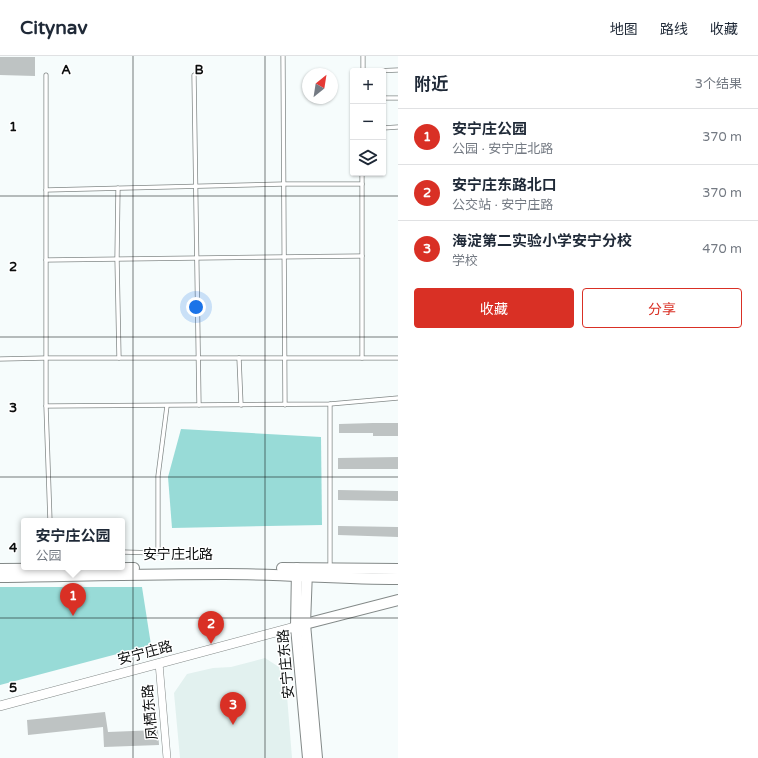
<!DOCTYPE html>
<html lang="zh">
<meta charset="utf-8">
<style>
body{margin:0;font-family:"Varela Round","Noto Sans SC",sans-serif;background:#f2f2f3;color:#1f2937}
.controls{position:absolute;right:12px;top:12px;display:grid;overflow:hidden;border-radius:4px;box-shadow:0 1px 3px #0004}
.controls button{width:36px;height:36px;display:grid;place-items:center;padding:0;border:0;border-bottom:1px solid #e0e1e3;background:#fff;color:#1f2937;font:20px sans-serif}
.compass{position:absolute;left:302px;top:12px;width:36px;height:36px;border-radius:50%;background:#fff;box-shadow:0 1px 3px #0004;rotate:30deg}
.you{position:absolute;left:196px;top:251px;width:14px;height:14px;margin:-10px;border:3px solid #fff;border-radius:50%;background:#1a73e8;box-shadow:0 0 0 6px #1a73e833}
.badge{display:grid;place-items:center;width:26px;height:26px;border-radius:50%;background:#d93025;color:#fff;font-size:13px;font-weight:700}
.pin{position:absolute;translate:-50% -33px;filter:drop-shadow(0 1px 2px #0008)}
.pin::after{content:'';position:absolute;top:21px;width:14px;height:12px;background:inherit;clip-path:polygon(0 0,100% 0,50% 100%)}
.popup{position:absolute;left:21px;top:462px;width:104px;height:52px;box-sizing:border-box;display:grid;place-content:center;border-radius:4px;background:#fff;filter:drop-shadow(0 1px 3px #0005);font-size:13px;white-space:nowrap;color:#747a83}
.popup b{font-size:15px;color:#1f2937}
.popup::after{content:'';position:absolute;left:50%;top:100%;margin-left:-8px;border:8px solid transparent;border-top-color:#fff}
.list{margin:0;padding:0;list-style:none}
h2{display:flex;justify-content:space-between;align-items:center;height:52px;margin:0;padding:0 16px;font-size:17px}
h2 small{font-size:13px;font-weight:400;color:#747a83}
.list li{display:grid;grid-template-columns:26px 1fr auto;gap:12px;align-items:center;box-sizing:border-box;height:56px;padding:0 16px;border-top:1px solid #e0e1e3}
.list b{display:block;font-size:15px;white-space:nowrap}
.list p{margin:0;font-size:13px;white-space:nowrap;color:#747a83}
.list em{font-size:13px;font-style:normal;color:#747a83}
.actions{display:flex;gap:8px;padding:12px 16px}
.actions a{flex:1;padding:9px 0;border:1px solid #d93025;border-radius:4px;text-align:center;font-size:14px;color:#d93025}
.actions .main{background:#d93025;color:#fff}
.icon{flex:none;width:22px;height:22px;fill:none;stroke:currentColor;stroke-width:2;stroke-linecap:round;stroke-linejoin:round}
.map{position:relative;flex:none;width:398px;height:702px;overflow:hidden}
header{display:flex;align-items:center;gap:24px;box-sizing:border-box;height:56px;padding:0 20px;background:#fff;border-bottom:1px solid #e0e1e3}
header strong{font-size:19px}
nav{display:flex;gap:22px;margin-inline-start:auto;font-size:14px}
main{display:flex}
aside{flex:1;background:#fff}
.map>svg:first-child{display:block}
</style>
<header>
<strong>Citynav</strong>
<nav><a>地图</a><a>路线</a><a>收藏</a></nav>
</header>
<main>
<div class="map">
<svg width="398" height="702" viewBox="0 0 398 702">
<rect width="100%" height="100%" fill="#f6fcfc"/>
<polygon fill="#e2f1ef" points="265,602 285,615 292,702 180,702 174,637 187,618 213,612 231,611"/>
<g fill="#98dbd7">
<polygon points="181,373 321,381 322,469 172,472 168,421"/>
<polygon points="0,531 142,531 151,589 0,629"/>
</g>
<g fill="#bec3c3">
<polygon points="0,1 35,1 35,20 0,19"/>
<polygon points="373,367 398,367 398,380 373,380 373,377 339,377 339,368"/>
<polygon points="398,401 398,413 338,413 338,402"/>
<polygon points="338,434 398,435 398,445 338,444"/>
<polygon points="338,470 398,471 398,481 338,479"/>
<polygon points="105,656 108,676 158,674 159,689 104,691 103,671 28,679 27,664"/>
</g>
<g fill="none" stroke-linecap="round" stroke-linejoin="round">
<defs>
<g id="service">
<polyline points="283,0 285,349"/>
<polyline points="363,15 363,0"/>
<polyline points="374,15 398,14"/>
<polyline points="46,19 46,350 50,465"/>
<polyline points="194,19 199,349"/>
<polyline points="383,42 398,42"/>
<polyline points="383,72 398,71"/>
<polyline points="118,132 117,202 119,302"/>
<polyline points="46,134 284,128 362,128"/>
<polyline points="46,204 362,200"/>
<polyline points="239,302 241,349"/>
<polyline points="362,302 362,117"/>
<polyline points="0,303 46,302 398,302"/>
<polyline points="330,348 330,512"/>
<polyline points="46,350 330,348 398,342"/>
<polyline points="122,496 158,497 158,420 167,350"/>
</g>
<polyline id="minor" points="159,607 167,702"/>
<polyline id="tertiary" points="0,650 302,569"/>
<g id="secondary">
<polyline points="282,512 398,513"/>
<polyline points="297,512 296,571 308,702"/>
<polyline points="0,513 134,512"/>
<polyline points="307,515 305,568 317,702"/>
<path d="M0 521C75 520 150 518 225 518 283 518 340 523 398 523"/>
<polyline points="305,568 398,544"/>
</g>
</defs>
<use href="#service" stroke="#838988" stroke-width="5"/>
<use href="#minor" stroke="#838988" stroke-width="8"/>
<use href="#tertiary" stroke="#838988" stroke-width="10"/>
<use href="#secondary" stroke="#838988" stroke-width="12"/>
<use href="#service" stroke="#fff" stroke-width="3.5"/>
<use href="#minor" stroke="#fff" stroke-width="7"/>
<use href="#tertiary" stroke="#fff" stroke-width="9"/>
<use href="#secondary" stroke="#fff" stroke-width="10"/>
</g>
<path fill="none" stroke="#0c0e0e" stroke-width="1" stroke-opacity="0.55" d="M133 0V702M265 0V702M0 140H398M0 281H398M0 421H398M0 562H398"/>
<g text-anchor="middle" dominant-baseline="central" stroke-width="3" stroke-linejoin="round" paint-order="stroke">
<g font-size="14" fill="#0c0e0e" stroke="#fff">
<text x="178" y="498">安宁庄北路</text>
<text transform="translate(145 597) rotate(-15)">安宁庄路</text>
<text transform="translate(286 608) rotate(-95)">安宁庄东路</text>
<text transform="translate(150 656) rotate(-95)">凤栖东路</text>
</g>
</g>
<g font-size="13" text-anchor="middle" font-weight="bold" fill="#0c0e0e" stroke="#fff" stroke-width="3" stroke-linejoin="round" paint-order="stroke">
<text x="66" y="18">A</text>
<text x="199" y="18">B</text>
<text x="13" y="75">1</text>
<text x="13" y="215">2</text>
<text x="13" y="356">3</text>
<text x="13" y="496">4</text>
<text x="13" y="636">5</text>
</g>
</svg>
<div class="controls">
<button>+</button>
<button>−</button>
<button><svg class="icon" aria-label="layers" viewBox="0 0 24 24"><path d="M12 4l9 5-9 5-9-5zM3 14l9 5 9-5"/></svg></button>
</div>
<svg class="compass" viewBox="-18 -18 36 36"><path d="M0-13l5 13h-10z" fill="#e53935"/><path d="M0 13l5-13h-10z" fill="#747a83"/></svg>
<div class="you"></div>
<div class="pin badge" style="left:73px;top:560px">1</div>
<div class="popup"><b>安宁庄公园</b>公园</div>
<div class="pin badge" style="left:211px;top:588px">2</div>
<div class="pin badge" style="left:233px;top:669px">3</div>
</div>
<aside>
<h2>附近<small>3个结果</small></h2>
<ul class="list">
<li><span class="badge">1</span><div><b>安宁庄公园</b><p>公园 · 安宁庄北路</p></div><em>370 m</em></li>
<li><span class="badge">2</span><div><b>安宁庄东路北口</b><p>公交站 · 安宁庄路</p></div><em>370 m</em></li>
<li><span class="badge">3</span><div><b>海淀第二实验小学安宁分校</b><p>学校</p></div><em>470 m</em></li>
</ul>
<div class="actions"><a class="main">收藏</a><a>分享</a></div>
</aside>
</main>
